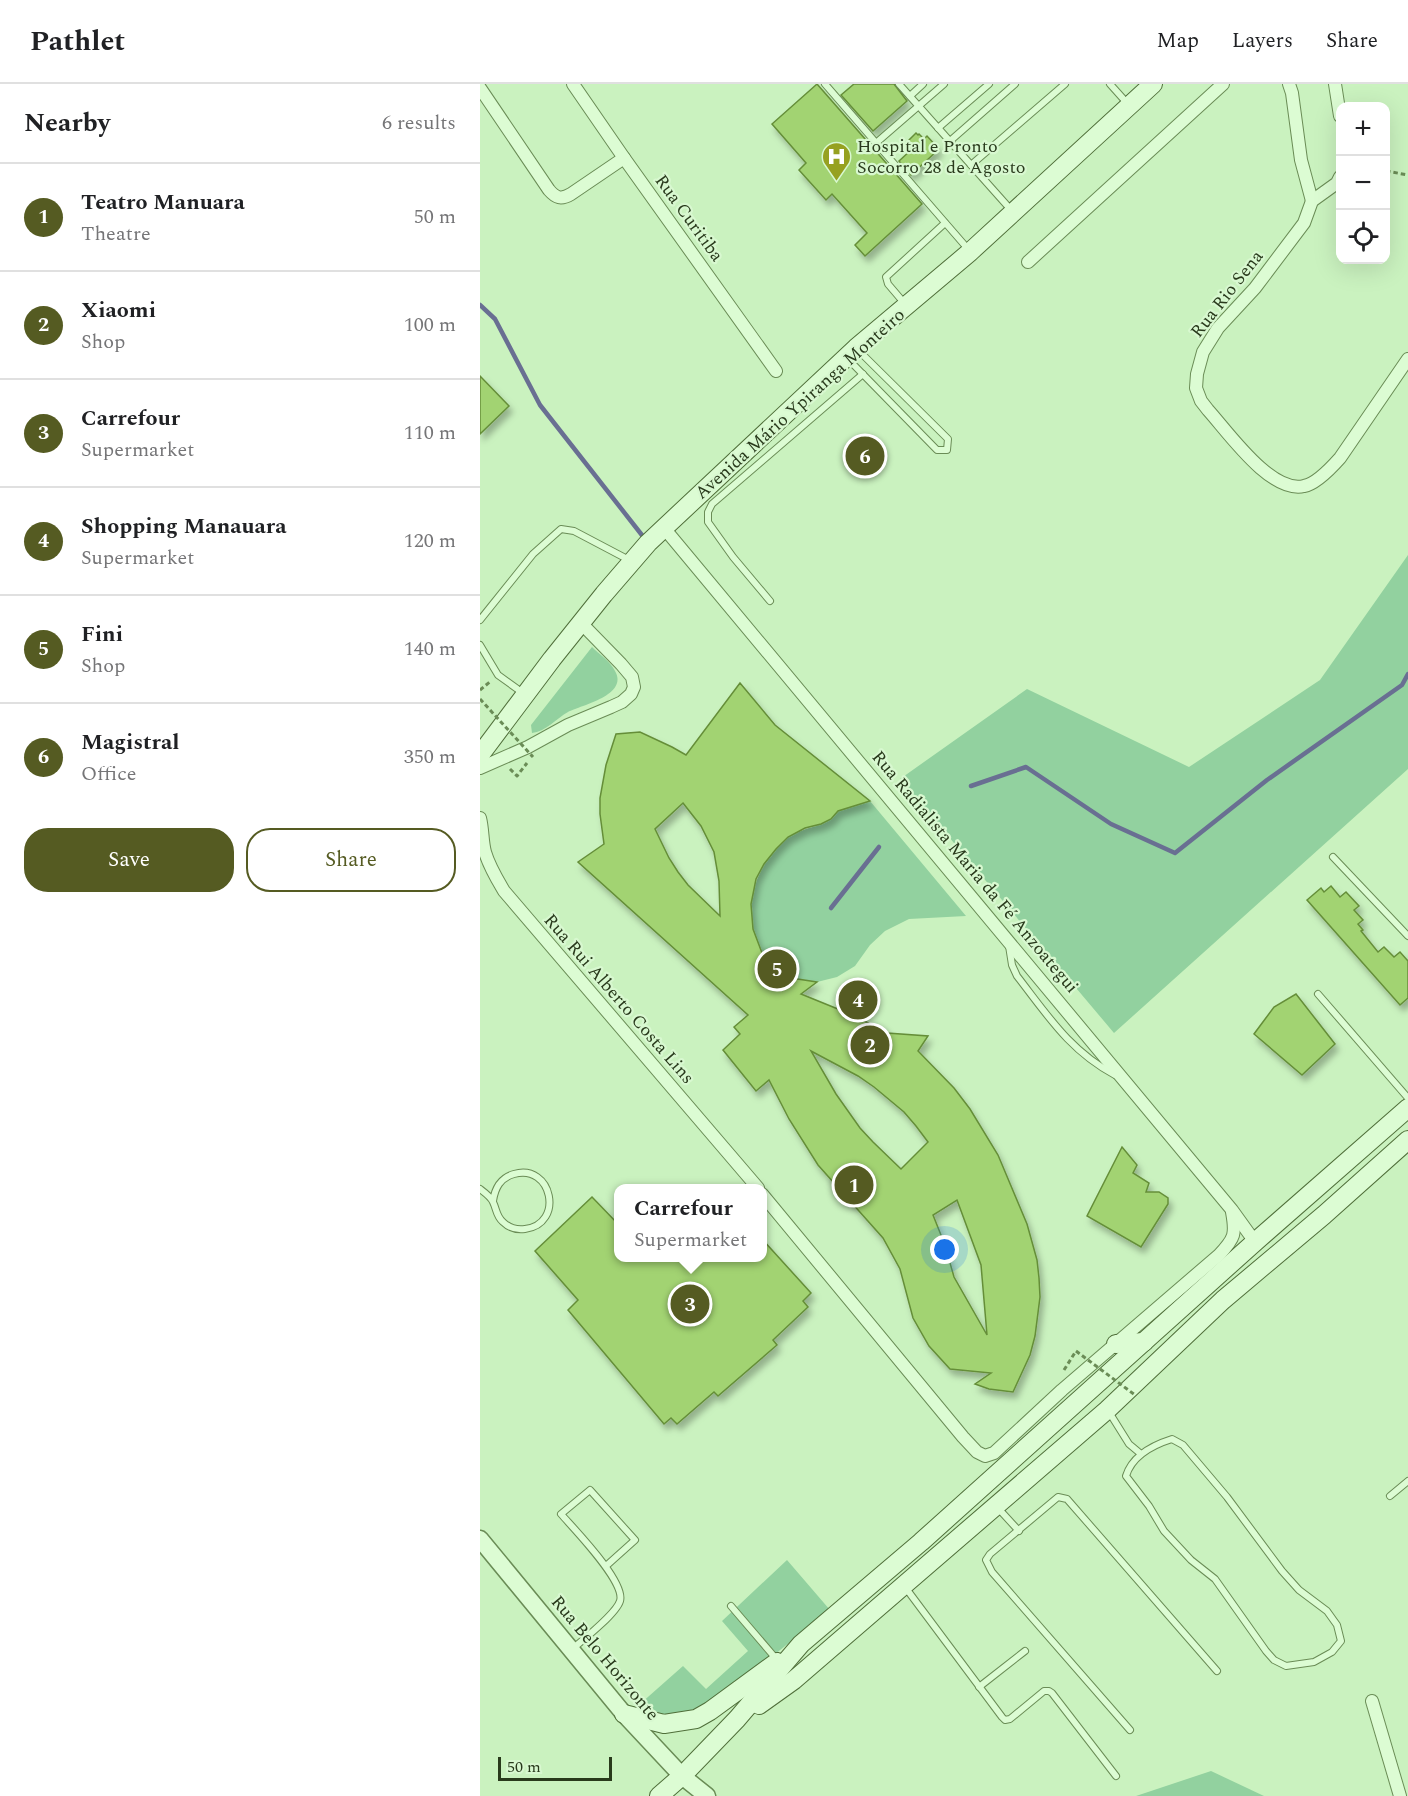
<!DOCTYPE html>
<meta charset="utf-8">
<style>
body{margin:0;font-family:Spectral,serif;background:#f6f6f6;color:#202124}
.controls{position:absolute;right:18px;top:18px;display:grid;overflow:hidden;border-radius:12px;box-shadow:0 6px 24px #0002}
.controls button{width:54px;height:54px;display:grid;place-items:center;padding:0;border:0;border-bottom:2px solid #e0e0e0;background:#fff;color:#202124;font:30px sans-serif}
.scale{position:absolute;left:18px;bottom:15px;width:114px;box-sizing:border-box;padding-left:6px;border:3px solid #293a1c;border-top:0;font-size:16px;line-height:21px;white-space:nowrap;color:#293a1c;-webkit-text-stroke:4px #d8f8d0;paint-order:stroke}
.you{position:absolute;left:465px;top:1166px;width:21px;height:21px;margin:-15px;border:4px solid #fff;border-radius:50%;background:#1a73e8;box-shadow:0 0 0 9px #1a73e833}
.badge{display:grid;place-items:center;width:39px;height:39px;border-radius:50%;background:#555b22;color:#fff;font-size:20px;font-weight:700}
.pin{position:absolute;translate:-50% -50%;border:3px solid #fff;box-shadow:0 2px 6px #0006}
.popup{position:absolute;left:134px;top:1100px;width:153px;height:78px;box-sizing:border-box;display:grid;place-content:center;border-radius:12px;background:#fff;filter:drop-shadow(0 2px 4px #0005);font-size:20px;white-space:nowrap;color:#757577}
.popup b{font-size:22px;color:#202124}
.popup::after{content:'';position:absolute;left:50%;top:100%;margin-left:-12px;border:12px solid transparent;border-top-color:#fff}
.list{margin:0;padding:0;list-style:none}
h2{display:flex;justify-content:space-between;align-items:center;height:78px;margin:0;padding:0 24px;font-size:26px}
h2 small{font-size:20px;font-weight:400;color:#757577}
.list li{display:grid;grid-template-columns:39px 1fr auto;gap:18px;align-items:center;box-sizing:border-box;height:108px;padding:0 24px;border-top:2px solid #e0e0e0}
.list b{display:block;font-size:22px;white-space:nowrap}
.list p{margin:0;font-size:20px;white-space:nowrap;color:#757577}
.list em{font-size:20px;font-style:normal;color:#757577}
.actions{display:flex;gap:12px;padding:18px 24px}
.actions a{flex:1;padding:14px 0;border:2px solid #555b22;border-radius:24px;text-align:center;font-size:21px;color:#555b22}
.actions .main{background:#555b22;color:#fff}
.icon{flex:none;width:33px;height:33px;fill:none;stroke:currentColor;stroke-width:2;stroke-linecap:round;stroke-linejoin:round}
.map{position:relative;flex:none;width:928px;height:1712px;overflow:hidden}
header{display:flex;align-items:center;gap:36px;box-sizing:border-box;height:84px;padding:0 30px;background:#fff;border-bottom:2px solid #e0e0e0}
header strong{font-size:28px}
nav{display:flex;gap:33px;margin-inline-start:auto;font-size:21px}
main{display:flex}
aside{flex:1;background:#fff}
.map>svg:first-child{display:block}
</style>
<header>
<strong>Pathlet</strong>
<nav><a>Map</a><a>Layers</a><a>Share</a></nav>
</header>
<main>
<aside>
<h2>Nearby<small>6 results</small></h2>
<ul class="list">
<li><span class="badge">1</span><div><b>Teatro Manuara</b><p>Theatre</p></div><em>50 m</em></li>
<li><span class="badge">2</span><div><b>Xiaomi</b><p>Shop</p></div><em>100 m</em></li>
<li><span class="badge">3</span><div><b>Carrefour</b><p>Supermarket</p></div><em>110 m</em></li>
<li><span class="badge">4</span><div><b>Shopping Manauara</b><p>Supermarket</p></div><em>120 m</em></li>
<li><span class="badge">5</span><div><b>Fini</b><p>Shop</p></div><em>140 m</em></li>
<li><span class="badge">6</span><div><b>Magistral</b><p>Office</p></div><em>350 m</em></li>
</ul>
<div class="actions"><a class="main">Save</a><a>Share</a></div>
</aside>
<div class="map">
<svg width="928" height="1712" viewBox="0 0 928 1712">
<defs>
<filter id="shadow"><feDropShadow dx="3.5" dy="6" stdDeviation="3" flood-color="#0004"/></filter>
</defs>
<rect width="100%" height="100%" fill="#caf2bf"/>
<g fill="#92d19f">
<polygon points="928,471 928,685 634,949 420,695 547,605 709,683 840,596"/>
<path d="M112 563C119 570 131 578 135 587 149 611 102 621 88 628 77 634 65 648 52 649L51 641Z"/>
<path d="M390 717 486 832 429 835 405 847 390 861 375 882 357 893 337 898 298 892C293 885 287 878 282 870 260 831 273 781 307 754 318 746 329 745 341 740 349 738 352 731 359 727 368 722 380 720 390 717Z"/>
<polygon points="307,1476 350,1526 219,1631 178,1637 160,1620 203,1582 226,1605 268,1567 242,1537"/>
<polygon points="731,1687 784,1712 656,1712"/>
</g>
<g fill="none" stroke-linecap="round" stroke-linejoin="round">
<g stroke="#696f92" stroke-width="4.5">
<polyline points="0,221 15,235 60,321 165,455"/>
<polyline points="491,702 546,683 631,740 695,769 787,696 922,601 928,590"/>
<polyline points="351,824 399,763"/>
</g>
</g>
<g fill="#a2d372" stroke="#658e39" stroke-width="1.5" fill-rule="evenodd" filter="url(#shadow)">
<polygon points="337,0 442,120 385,172 375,161 387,149 352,110 346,116 319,86 326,79 292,40"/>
<polygon points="374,0 414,0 427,17 393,47 361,11"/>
<polygon points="436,49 438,51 439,50 444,55 447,52 459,65 431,91 419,77 431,66 426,61 428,60 427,58"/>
<polygon points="0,292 29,322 0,350"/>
<path d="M260 599 295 641 390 717 358 727 351 735 341 740 325 744 308 753 296 765 284 780 276 795 271 820 273 845 282 869 298 892 337 898 321 910 375 932 407 949 448 952 438 967 474 1004 490 1025 518 1071 547 1140 557 1176 559 1194 560 1213 555 1252 550 1271 533 1308 509 1305 495 1300 511 1289 470 1285 449 1262 433 1234 420 1185 403 1154 338 1081 309 1035 289 996 276 1007 243 966 260 950 254 943 268 931 98 778 124 760 120 730V714L126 681 136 650 160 648 192 663 206 671ZM203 719 221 742 234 768 239 797 240 832 208 801 198 788 189 774 175 745ZM331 967 378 992 394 1003 424 1028 436 1042 448 1058 421 1085 393 1058 380 1044 356 1010ZM477 1116 501 1181 507 1251 474 1193 465 1161 453 1131Z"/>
<polygon points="851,802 860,813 866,808 879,822 874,826 883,836 878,840 883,846 881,847 898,868 904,863 914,873 920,868 928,877 928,914 920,921 827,816 841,804 844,808"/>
<polygon points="816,910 855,960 822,991 774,950 794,923"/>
<polygon points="642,1063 657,1081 653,1089 669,1099 666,1108 679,1108 688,1114 688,1120 661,1163 607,1132"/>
<polygon points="112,1113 138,1140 138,1173 282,1173 282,1155 331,1209 323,1217 328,1223 293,1256 297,1261 238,1312 234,1308 197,1340 191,1334 184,1340 88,1226 98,1216 55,1167"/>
</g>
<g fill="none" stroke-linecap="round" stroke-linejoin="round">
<defs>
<g id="service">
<polyline points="345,0 488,165"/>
<polyline points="419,0 532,127"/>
<polyline points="630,0 647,19"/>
<polyline points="430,12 443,0"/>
<polyline points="458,44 509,0"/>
<polyline points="470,57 535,0"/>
<polyline points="396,59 464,0"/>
<polyline points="491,81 585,0"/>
<polyline points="425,220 408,200 406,193 465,139"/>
<polyline points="367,274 457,366 467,366 468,355 377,265"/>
<polyline points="290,517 253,473 228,438 228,428 232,420 383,290"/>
<polyline points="0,536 53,470 81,445 94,447 151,477"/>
<polyline points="0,561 18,591 43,609"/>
<polyline points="853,773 928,852"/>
<path d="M529 862 532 881 537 892C568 932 590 967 635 991"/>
<polyline points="838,910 928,1014"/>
<path d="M0 1105C4 1108 11 1113 13 1118 17 1126 16 1132 23 1138 29 1144 37 1146 45 1145 85 1140 72 1079 34 1090 20 1094 15 1104 13 1117"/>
<polyline points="629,1328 649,1360 661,1370"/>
<path d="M692 1355 703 1361 747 1413 802 1487 819 1506 847 1527 857 1541 861 1557 852 1568 834 1578 806 1582 794 1576 786 1567 735 1495 711 1476 684 1447 669 1422 646 1392C652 1372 673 1361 692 1355Z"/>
<polyline points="910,1412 928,1397"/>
<polyline points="517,1423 539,1447"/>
<polyline points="425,1503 522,1633 525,1636 530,1635 564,1607 569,1607 572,1609 636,1692"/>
<polyline points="251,1522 298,1577"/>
<path d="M91 1566C103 1556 136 1530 140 1517 146 1498 94 1445 81 1430L110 1406 155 1456 126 1482"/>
<polyline points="499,1603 545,1567"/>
<polyline points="650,1646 512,1488 506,1476 510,1470 578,1413 587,1415 737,1587"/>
</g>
<g id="minor">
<polyline points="93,0 144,74 296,287"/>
<polyline points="809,0 812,9 821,76 832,117"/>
<polyline points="855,0 860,32"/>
<path d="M0 4 69 106C76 114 81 116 91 110L144 74"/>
<path d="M860 93 857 99 832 117 824 139 775 204 738 244 723 268 717 290 716 304 721 317 728 326C748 348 791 410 824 402 836 400 852 383 860 374L928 275"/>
<polyline points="548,178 743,0"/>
<polyline points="184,444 752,1126 775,1158"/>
<polyline points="0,684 48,663 88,641 131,623 142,618 151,610 154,603 152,593 141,580 101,539"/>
<path d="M0 734C3 746 2 757 5 768 9 782 17 795 24 807L278 1104"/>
<path d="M282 1110 483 1353 497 1368 505 1372 514 1369 582 1306 739 1171C755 1154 756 1150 752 1128"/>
<polyline points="892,1617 920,1712"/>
</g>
<polyline id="tertiary" points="0,1455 144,1630 202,1692 227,1712"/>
<g id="secondary">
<polyline points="0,671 72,575 124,510 168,459 376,264 490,168 673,0"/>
<polyline points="636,1260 664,1258"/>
<polyline points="279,1621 314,1596 627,1326 743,1216 844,1131 928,1056"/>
<polyline points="144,1630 184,1640 216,1635 230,1627 297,1578"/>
<polyline points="179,1712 202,1692 257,1635 321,1560 441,1458 775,1158 928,1024"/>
</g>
</defs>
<use href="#service" stroke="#6a8c56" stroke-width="8"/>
<use href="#minor" stroke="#6a8c56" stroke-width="14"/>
<use href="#tertiary" stroke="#6a8c56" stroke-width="19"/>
<use href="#secondary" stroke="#4f6e39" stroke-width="20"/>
<g stroke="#6a8c56" stroke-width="3" stroke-dasharray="4.5 3" stroke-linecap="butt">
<polyline points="906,87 928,91"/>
<polyline points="0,606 11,597"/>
<polyline points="30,685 37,692 47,679"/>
<polyline points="584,1286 596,1267"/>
</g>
<use href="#service" stroke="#dcfcd3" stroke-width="6"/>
<use href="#minor" stroke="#dcfcd3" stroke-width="12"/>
<use href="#tertiary" stroke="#dcfcd3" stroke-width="16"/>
<use href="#secondary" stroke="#dcfcd3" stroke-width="18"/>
<g stroke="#6a8c56" stroke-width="3" stroke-dasharray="4.5 3" stroke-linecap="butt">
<polyline points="0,615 53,673"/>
<polyline points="596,1267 655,1311"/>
</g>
</g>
<defs>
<symbol id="hospital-pin" viewBox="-11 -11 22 30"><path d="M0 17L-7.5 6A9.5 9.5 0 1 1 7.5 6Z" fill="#96a120" stroke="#d8f8d0"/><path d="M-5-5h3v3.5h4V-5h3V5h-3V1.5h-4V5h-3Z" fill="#fff"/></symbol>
</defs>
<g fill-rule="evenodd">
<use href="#hospital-pin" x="340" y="56" width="33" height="45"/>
</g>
<g text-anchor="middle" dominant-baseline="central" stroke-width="4.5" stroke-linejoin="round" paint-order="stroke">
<g font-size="18" fill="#293a1c" stroke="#d8f8d0" text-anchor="start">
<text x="377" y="62">Hospital e Pronto<tspan x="377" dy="21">Socorro 28 de Agosto</tspan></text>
</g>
<g font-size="18" fill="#293a1c" stroke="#d8f8d0">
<text transform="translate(209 134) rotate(54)">Rua Curitiba</text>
<text transform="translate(747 210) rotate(-52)">Rua Rio Sena</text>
<text transform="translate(320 320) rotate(-42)">Avenida Mário Ypiranga Monteiro</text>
<text transform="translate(495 788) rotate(50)">Rua Radialista Maria da Fé Anzoategui</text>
<text transform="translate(139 915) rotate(49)">Rua Rui Alberto Costa Lins</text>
<text transform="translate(125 1574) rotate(50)">Rua Belo Horizonte</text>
</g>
</g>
</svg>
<div class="controls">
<button>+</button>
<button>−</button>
<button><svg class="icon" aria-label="locate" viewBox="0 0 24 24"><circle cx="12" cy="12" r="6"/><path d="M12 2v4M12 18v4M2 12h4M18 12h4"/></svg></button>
</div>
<div class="scale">50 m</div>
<div class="you"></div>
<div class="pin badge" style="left:374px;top:1101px">1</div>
<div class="pin badge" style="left:390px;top:961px">2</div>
<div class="pin badge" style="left:210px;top:1220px">3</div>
<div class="popup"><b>Carrefour</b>Supermarket</div>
<div class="pin badge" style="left:378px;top:916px">4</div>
<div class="pin badge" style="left:297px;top:885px">5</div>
<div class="pin badge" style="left:385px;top:372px">6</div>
</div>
</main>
